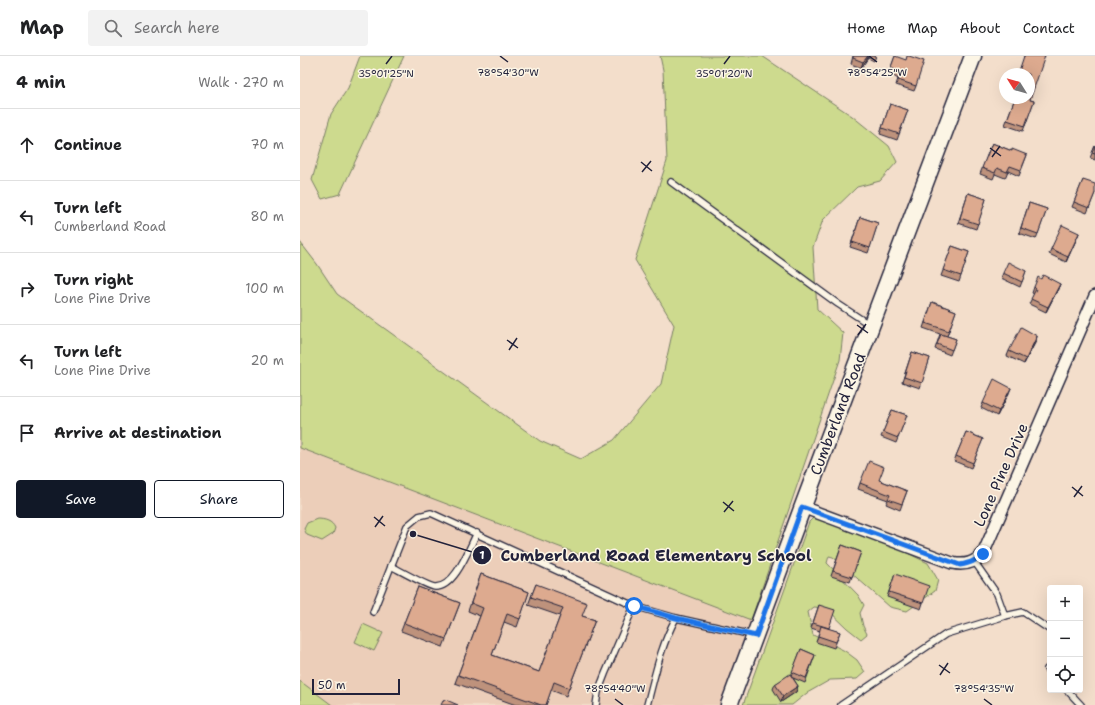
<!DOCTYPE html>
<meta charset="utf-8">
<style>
body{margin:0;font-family:"Shantell Sans",sans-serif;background:#f2f2f2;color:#202124}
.controls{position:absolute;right:12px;bottom:12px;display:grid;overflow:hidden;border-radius:4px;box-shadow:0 4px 16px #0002}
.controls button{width:36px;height:36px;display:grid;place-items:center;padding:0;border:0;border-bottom:1px solid #e0e0e0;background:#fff;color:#202124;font:20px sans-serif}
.compass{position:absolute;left:699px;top:12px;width:36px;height:36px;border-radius:50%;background:#fff;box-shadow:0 4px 16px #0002;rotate:307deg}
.scale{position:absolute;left:12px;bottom:10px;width:88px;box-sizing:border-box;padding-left:4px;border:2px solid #22223b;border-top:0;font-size:11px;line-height:14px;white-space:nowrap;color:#22223b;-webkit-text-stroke:3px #fcf5e5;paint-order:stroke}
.stop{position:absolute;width:12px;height:12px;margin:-9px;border:3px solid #1a73e8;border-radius:50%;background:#fff}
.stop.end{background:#1a73e8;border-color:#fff;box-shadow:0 1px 4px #0008}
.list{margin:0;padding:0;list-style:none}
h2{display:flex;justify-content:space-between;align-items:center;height:52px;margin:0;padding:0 16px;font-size:17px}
h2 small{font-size:13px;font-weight:400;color:#757577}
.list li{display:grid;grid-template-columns:26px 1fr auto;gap:12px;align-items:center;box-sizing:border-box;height:72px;padding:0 16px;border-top:1px solid #e0e0e0}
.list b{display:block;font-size:15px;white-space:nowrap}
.list p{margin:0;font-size:13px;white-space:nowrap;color:#757577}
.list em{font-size:13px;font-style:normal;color:#757577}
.actions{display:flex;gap:8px;padding:12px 16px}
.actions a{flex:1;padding:9px 0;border:1px solid #111827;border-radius:4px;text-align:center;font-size:14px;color:#111827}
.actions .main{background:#111827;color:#fff}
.icon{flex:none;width:22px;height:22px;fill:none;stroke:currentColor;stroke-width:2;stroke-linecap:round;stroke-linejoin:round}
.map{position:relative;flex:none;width:795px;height:649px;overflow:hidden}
header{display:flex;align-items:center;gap:24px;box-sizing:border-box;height:56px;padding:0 20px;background:#fff;border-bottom:1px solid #e0e0e0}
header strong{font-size:19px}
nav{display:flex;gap:22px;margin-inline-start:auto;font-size:14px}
.search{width:280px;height:36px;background:#f2f2f2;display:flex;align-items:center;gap:10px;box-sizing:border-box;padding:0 14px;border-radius:4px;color:#757577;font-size:15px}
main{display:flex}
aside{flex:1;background:#fff}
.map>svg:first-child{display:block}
</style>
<header>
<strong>Map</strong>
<div class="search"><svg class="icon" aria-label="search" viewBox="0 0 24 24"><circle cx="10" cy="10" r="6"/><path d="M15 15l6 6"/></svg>Search here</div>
<nav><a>Home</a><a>Map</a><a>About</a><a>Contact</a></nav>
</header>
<main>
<aside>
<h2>4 min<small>Walk · 270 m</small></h2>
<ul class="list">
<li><svg class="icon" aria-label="ahead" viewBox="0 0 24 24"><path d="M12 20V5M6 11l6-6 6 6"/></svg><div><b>Continue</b></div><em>70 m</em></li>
<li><svg class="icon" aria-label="left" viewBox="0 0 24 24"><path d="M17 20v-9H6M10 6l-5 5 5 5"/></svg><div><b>Turn left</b><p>Cumberland Road</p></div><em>80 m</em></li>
<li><svg class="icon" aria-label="right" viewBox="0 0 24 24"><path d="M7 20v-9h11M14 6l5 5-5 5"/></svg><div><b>Turn right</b><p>Lone Pine Drive</p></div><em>100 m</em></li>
<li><svg class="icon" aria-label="left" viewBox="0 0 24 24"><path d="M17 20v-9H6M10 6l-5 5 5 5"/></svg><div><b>Turn left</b><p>Lone Pine Drive</p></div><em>20 m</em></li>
<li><svg class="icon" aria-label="arrive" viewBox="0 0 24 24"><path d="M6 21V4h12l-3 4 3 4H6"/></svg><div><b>Arrive at destination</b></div></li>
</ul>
<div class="actions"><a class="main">Save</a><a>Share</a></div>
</aside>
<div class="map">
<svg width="795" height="649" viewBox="0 0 795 649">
<rect width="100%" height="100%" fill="#f3decb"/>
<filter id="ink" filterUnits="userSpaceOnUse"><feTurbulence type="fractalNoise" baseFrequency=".025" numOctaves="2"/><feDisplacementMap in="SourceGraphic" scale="8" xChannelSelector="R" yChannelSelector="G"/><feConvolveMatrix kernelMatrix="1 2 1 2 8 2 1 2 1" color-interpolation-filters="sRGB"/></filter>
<g filter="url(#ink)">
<polygon fill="#ecceb9" points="0,392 451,564 420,649 18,649 0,633"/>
<g fill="#cdda8e" stroke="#787e64">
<polygon points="60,0 104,0 40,138 22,143 12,124 31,58 48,32"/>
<polygon points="360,0 462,0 552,60 589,90 597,106 580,125 557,131 523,164 513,191 517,253 543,277 540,304 451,564 0,392 0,186 17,208 37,238 240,385 281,403 314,384 361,328 374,269 335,204 367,105 363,14"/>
<polygon points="514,461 595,491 628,507 638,524 635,535 607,555 590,551 533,501 529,500 527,507 558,539 564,549 560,557 563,570 567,578 561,583 547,572 526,552 514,551 508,556 513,579 545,595 557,604 565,616 557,623 530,624 507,637 492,649 443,649 509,466"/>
<path d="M17 463C25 463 32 465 35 472L33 478 22 485 7 479 4 473 7 467Z"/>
<polygon points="63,568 83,577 74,595 55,586"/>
<polygon points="0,625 32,649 0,649"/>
</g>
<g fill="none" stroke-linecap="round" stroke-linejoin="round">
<defs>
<g id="lane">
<polyline points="371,126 538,248 570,269"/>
<path d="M91 510C99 514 129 531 135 531 155 532 169 492 177 477"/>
<polyline points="73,556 107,470 119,460 131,457 334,550 376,562 453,579"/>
<polyline points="705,560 723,556 750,574"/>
<polyline points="747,613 750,616"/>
<polyline points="767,634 781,649"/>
<polyline points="296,649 298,636 305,618 334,550"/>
<path d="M347 649C355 619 361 589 376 562"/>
<polyline points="541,649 646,578 705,560 697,538 674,505"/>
</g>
<path id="street" d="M502 451 652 507C665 510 674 507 683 498L795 240"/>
<path id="secondary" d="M429 649C454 583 478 516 503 450 559 300 617 150 673 0"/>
</defs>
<use href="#lane" stroke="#22223b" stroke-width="8"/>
<use href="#street" stroke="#22223b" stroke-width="14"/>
<use href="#secondary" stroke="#22223b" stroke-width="19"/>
<use href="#lane" stroke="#fcf5e5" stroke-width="5.5"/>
<use href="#street" stroke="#fcf5e5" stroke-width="11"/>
<use href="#secondary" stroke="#fcf5e5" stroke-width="16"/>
</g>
<g fill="#be927b" stroke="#22223b">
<polygon points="553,0 576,0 574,5 568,2 561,12 551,8"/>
<polygon points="595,0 616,30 614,35 596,29 598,23 589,17"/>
<polygon points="724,0 730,44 734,45 723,75 705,69 715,42 729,42"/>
<polygon points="590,48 608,54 597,84 580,78"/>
<polygon points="692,87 712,95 727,99 719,120 708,115 705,122 695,118 693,123 680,118"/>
<polygon points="795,90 795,104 790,102"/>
<polygon points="783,124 795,137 787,157 772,151"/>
<polygon points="668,137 686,143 676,173 658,167"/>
<polygon points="729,147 747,153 736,183 719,177"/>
<polygon points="560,161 578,167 568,197 550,191"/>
<polygon points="779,177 766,206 749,198 751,193"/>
<polygon points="652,190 669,196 659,226 641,220"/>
<polygon points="726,215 720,231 701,222 703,217"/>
<polygon points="741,223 760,228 758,233 746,256 729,248 734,238 732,237 734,231"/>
<polygon points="632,246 656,255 647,280 656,283 650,299 635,293 640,278 623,272"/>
<polygon points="737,280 736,285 724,308 707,300 709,295"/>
<polygon points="612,296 630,302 620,332 602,326"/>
<polygon points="709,337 697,360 681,352 683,347"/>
<polygon points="592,354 607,359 596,387 581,381"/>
<polygon points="666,376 683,383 671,412 654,405"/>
<polygon points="579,424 607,435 600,454 586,448 588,444 558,433 560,427"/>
<polygon points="542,489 561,496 550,526 531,520"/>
<polygon points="181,518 229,536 217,571 204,566 192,599 239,616 260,560 228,549 236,528 282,560 295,564 266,640 251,634 246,649 216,649 155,627 180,560 168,555"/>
<polygon points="595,518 623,547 621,553 587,541"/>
<polygon points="118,531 160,547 143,591 101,575"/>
<polygon points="519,549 529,573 540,576 534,592 516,586 520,575 511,572"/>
<polygon points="501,593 515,599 505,627 493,622 498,630 496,636 481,646 473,633 475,628 491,620"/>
</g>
<g fill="#9b7764" stroke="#22223b">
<polygon points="568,0 569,0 568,2 561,12 563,6"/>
<polygon points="779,177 777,182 766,206 768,201"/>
<polygon points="760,228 758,233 746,256 748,251"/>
<polygon points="737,280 736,285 724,308 726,303"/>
<polygon points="711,332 709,337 697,360 699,355"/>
<polygon points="498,630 496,636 481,646 483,640"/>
</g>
<g fill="#ddaa8f" stroke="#22223b">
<polygon points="553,0 568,0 563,6 553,2"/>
<polygon points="595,0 606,4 607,0 609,0 624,5 616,30 598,24 600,18 591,11"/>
<polygon points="724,0 745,0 730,44 734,45 725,70 707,64 715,42 729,42 729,18 718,18"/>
<polygon points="590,48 608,54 599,78 582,72"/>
<polygon points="692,87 712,95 712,93 727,99 721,114 710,110 707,116 697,112 695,117 682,112"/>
<polygon points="795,90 795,98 792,97"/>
<polygon points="783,124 795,128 795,137 789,152 774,146"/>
<polygon points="668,137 686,143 678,168 660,162"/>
<polygon points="729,147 747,153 738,178 721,172"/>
<polygon points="560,161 578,167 570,192 552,186"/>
<polygon points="762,169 779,177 768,201 751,193"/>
<polygon points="652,190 669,196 661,220 643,214"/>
<polygon points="708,206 726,215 722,226 703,217"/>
<polygon points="743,219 760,228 748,251 731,243 736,233 734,231 738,221 741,223"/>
<polygon points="632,246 656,255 649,275 625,267"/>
<polygon points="721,271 737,280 726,303 709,295"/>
<polygon points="641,278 656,283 652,294 637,288"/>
<polygon points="612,296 630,302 622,327 604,321"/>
<polygon points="694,323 711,332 699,355 683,347"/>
<polygon points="592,354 607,359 598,382 583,376"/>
<polygon points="666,376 683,383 673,407 656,400"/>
<polygon points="569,405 584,411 579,424 607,435 602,448 588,443 590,439 560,427"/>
<polygon points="542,489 561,496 552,521 533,515"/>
<polygon points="181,518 229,536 220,563 207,558 192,599 239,616 263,552 231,541 236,528 287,547 282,560 295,564 269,632 254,626 246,649 241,649 158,619 183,552 171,547"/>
<polygon points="595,518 629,530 623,547 589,536"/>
<polygon points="118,531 160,547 146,583 104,567"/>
<polygon points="519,549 535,554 529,572 513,567"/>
<polygon points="521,570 540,576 536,586 518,580"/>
<polygon points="501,593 515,599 506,622 492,616"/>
<polygon points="490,618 498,630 483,640 475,628"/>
<polygon points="144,643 158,649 141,649"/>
</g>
</g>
<g fill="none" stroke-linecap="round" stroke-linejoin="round" filter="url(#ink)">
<path stroke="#1a73e8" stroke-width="5" d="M334 550 376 562 456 580 502 451 660 509C670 507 676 505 683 498"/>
</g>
<path fill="none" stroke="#22223b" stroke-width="1.5" d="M200 0 208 6M569 0 577 6M86 8 92 0M424 8 430 0M690 92 701 100M692 101 700 90M341 106 352 115M342 116 351 105M557 269 568 277M558 279 566 268M207 284 218 292M209 294 217 282M772 431 783 440M774 441 782 430M423 446 434 455M424 456 433 445M74 461 85 470M75 471 83 460M639 609 650 617M640 619 648 607M315 643 323 649M684 643 692 649"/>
<g text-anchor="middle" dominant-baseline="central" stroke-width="3" stroke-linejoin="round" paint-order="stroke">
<g font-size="15" fill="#22223b" stroke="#fcf5e5">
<text transform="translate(538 358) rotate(-69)">Cumberland Road</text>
<text transform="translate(701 419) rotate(-66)">Lone Pine Drive</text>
</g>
</g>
<g font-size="10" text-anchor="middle" fill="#22223b" stroke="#fcf5e5" stroke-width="3" stroke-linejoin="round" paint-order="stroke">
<text x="208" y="20">78°54'30"W</text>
<text x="577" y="20">78°54'25"W</text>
<text x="86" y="21">35°01'25"N</text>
<text x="424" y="21">35°01'20"N</text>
<text x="315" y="636">78°54'40"W</text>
<text x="684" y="636">78°54'35"W</text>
</g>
<path fill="none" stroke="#22223b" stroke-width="1.5" d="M113 478L182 499"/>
<g fill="#22223b" stroke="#fcf5e5" stroke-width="1.5">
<circle cx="113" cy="478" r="4"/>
<circle cx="182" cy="499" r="10"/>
</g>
<g font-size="12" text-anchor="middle" font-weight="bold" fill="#fff">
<text x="182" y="503">1</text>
</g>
<g font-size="16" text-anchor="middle" font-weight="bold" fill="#22223b" stroke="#fcf5e5" stroke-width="3" stroke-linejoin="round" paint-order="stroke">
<text x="356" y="505">Cumberland Road Elementary School</text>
</g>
</svg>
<div class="controls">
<button>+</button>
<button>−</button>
<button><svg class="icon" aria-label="locate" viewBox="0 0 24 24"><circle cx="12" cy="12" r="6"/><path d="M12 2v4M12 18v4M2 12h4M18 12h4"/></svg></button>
</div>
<svg class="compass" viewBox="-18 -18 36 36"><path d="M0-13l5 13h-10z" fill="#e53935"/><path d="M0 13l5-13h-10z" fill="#757577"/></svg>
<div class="scale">50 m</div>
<div class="stop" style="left:334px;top:550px"></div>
<div class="stop end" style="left:683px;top:498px"></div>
</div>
</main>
